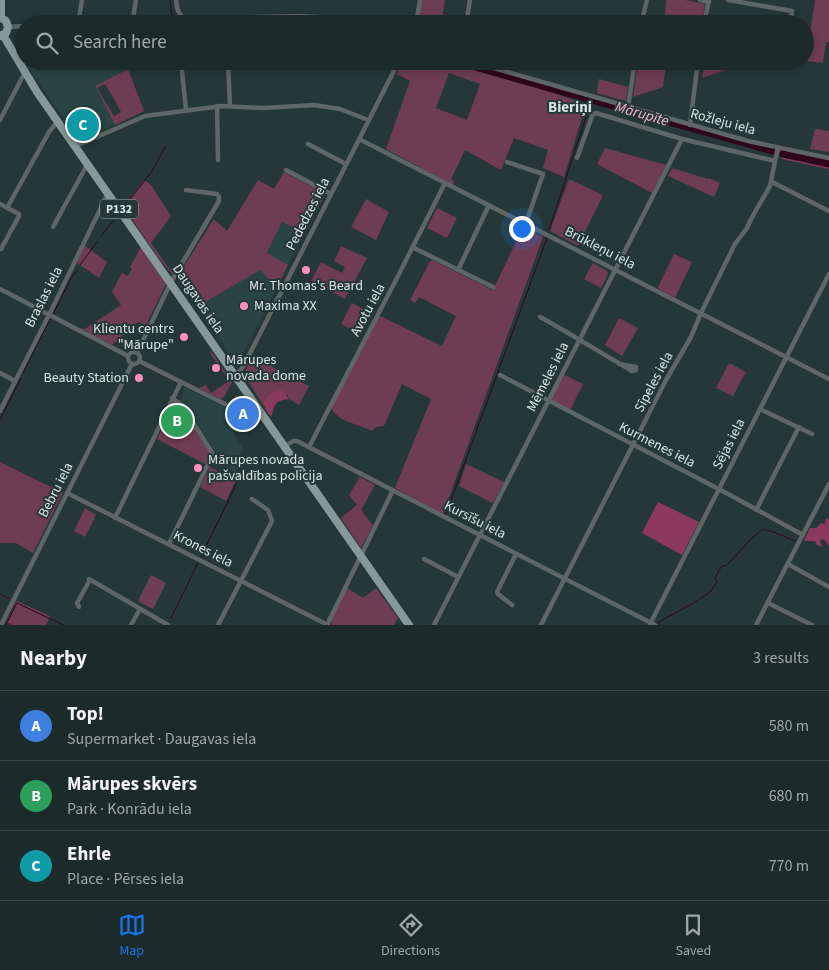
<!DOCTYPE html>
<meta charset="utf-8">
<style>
body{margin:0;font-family:"Source Sans 3",sans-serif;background:#293635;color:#f1f3f6}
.you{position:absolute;left:521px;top:228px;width:18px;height:18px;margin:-12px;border:4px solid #fff;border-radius:50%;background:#1a73e8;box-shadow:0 0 0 8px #1a73e833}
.badge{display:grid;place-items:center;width:32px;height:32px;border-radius:50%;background:#1a73e8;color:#fff;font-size:16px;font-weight:700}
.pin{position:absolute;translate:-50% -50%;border:2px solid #fff;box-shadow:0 1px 5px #0006}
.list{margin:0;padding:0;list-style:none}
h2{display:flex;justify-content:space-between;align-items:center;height:65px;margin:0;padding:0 20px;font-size:21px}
h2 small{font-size:16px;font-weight:400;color:#a0a7a8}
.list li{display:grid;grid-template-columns:32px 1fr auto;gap:15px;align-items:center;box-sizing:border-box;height:70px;padding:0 20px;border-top:1px solid #3a4646}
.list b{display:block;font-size:19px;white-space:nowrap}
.list p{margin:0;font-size:16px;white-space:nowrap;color:#a0a7a8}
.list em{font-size:16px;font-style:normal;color:#a0a7a8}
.icon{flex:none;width:28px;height:28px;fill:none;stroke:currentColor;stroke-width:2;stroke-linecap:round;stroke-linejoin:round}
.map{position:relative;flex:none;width:829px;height:625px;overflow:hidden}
.search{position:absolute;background:#1c2a29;box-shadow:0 2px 8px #0003;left:15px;right:15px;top:15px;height:55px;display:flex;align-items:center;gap:12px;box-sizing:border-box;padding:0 18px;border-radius:28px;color:#a0a7a8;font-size:19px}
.sheet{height:275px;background:#1c2a29}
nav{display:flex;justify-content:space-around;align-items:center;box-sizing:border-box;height:70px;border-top:1px solid #3a4646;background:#1c2a29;font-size:14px;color:#a0a7a8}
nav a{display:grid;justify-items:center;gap:2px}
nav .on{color:#1a73e8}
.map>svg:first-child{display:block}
</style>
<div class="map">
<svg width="829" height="625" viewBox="0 0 829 625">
<rect width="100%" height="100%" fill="#253837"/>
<g fill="#294443">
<polygon points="27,61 142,61 95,86 115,125 79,141 28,67"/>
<polygon points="282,222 304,233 288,265 267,254"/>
<polygon points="260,270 277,287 244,351 235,362 197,307"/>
<polygon points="185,388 230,409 245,399 257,416 233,433 245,450 240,454 244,459 235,477 213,448 184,403 180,401"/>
</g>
<g fill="#6f3d51" fill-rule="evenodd">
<polygon points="422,0 445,0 442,19 469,24 418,24"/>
<polygon points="666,0 685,0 705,4 702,24 685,24 685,18 665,15"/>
<polygon points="815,0 829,0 829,42 826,42 823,63 806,61"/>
<path d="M403 61H458L586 104 564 177 543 168 548 150 514 138 501 170 465 150 451 179 454 181 453 185 386 149 410 81 397 74ZM449 73 480 84 467 120 436 108Z"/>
<polygon points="650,61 666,64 663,87 633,97 638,62"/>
<polygon points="705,61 747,61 746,63 702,78"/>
<path d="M128 69 144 111 115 125 95 86ZM103 85H106L121 112 114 116 97 88Z"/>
<polygon points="599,79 628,87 626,101 597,93"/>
<polygon points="815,129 829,131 829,152 810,149"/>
<polygon points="605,148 666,165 652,193 597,164"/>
<polygon points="672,168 708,179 709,178 720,183 714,197 668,176"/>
<polygon points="284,172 325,194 304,233 282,222 267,253 288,265 277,287 260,270 197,307 177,277 214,219 227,231 258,180 274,189"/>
<polygon points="569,179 603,195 578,246 550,231"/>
<polygon points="144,180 151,185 171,216 151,243 171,271 175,271 173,275 157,256 124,207"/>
<polygon points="366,199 389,212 376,240 351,227"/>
<polygon points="437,208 457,218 447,238 427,228"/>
<path d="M523 227 543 237 443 514 395 488 431 399 402 384 384 426 376 427 372 431C359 424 338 422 331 408L378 315 442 346 456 316 419 297 415 303 410 300 429 263 432 260 493 290Z"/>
<polygon points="85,246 107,262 99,278 77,263"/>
<polygon points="341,246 367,258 345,299 311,281 321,262 342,273 345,267 334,261"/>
<polygon points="141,247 166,284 146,325 138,322 112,345 80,328 85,329 121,305 112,292 122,273 128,276 132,269 130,267"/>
<polygon points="674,254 692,262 675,298 660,290 658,287"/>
<polygon points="593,263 607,271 608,274 601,288 584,279"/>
<polygon points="352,303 371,313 361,334 341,324"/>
<polygon points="619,318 638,328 622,356 605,345"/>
<polygon points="211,351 232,382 224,397 221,399 199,388 206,385 211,393 229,381 210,353"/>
<polygon points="252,356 309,386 299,405 289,399 287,394 264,403 264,407 244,374"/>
<polygon points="729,363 746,372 733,396 716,388"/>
<polygon points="563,374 583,384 570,410 553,401 551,398"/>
<polygon points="174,402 178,402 209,452 210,455 205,464 157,439"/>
<polygon points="0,462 63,493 33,553 16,543 0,543"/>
<polygon points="466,464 504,482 493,503 459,486"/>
<polygon points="210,467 236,480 226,501 200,487"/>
<polygon points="360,477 375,485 361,510 373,525 361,548 341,518 357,505 349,495"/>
<polygon points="85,508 96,515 85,537 74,531"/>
<polygon points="151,575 166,583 153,609 138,601"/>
<polygon points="347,588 363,598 376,588 398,618 394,625 332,625 331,618"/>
<polygon points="17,601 50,616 46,625 12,625 7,622"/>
</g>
<g fill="#8b3a5e">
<polygon points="782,150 829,161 829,169 782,159 779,151"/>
<path d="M276 391H284L289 399C274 401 276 403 271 417 261 404 261 400 276 391Z"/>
<polygon points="658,502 699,522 682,555 642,533"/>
<polygon points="826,518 829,520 829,546 824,539 821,540 820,542 823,547 817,545 815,541 804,541 810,528 816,528 821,523 825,524"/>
</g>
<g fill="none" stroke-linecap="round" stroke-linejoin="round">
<g stroke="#2e0519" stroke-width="1">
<polyline points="170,0 173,24"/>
<polyline points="124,207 152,171 165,147"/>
<polyline points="549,230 586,117 589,100"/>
<polyline points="101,236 113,221"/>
<polyline points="80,265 97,242"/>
<polyline points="53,314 71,278 77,270"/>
<polyline points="23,373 50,319"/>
<polyline points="0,420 21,378"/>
<polyline points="446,514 547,238"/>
<polyline points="201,557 244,468"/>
<polyline points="0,594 10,599"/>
<path d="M700 599 711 591 717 582 715 578 721 567 727 565 752 538C756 536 758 532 762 530 767 528 788 538 795 541"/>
<polyline points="171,618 198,563"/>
<polyline points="657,623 697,601"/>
<polyline points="6,625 17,603 63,625"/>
</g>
<g stroke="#2e0519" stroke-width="7">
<polyline points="454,61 772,151"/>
<polyline points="783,154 829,164"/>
</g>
<g stroke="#5e6666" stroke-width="4.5">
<path d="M176 0C177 7 177 13 183 17L215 18 299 16 318 17 353 24"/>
<polyline points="700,0 709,2"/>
<polyline points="728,0 792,11 790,24"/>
<polyline points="78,24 82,0"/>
<polyline points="132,24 136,0"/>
<polyline points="416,24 420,0"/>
<polyline points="466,24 470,0"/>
<polyline points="641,24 647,0"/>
<polyline points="704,24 709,0"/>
<polyline points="8,27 24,26"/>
<polyline points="181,61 186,110"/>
<polyline points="228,61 230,106"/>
<polyline points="469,61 748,141 829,158"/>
<polyline points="667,61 698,65"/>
<polyline points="217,106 218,160"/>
<polyline points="628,107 635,61"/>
<polyline points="0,120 25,72"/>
<polyline points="690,125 698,61"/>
<polyline points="359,139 829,379"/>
<polyline points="308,144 346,164"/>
<polyline points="76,146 145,116 222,106 263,108 314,105 340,109 368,120"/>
<polyline points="577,158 592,116 596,113 682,139 775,161"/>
<polyline points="507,162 543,174 526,223"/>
<polyline points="286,170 331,194"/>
<polyline points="772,182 829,211"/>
<polyline points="0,204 19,214 19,216 1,249"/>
<polyline points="7,208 49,132 58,121"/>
<polyline points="53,227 87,165"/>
<polyline points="412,247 493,287"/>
<polyline points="458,270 489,205"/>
<polyline points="0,289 128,356"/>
<path d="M540 317C571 334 601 353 632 371L636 370V367L619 364"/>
<circle cx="134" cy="358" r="6"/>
<polyline points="137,353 171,282 219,201 219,197 217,194 186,190"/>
<polyline points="139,361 225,404"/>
<polyline points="0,373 15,381"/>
<polyline points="234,375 240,371 244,365 399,61"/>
<polyline points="500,375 730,495 803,535"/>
<polyline points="760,409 812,434"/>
<polyline points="0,411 51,311 108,193"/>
<polyline points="284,447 293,441 297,441 655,625"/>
<polyline points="309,447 397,278 445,183"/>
<polyline points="67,493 328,625"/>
<polyline points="756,510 799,427"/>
<polyline points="115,518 181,382"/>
<polyline points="169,544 213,454 182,405 172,398"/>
<polyline points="424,559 458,577"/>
<polyline points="788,564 829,587"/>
<polyline points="89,579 168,625"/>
<polyline points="768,603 812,625"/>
<polyline points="512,605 498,594 497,592 516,554"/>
<polyline points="79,607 77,603 90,580"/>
<polyline points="650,624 829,274"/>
<polyline points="1,625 132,364"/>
<polyline points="131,625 140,609"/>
<polyline points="218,625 272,521 268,510 252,499"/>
<polyline points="327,625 393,490"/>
<polyline points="434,625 682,139"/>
<polyline points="541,625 666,380 691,337 701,313 735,244 747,228 751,219 770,186 778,147"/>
<polyline points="756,625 829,484"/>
</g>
<g stroke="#869897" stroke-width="8">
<polyline points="0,17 6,21 8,27 6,33 0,36"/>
<polyline points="1,17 1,0"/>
<polyline points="3,35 37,92 409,625"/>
</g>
</g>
<g fill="#fe8ebc" stroke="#253837" stroke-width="2">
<circle cx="306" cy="270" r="5"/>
<circle cx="244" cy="306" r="5"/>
<circle cx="184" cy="337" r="5"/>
<circle cx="216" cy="368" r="5"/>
<circle cx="139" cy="378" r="5"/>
<circle cx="198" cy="468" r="5"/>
</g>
<g text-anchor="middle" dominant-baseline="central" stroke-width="4" stroke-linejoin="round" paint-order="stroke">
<rect fill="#253837" stroke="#a3b0b0" stroke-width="1" x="100" y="199.5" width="38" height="19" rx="4"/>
<g font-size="12" font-weight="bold" fill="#d9e4e4">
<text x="119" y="209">P132</text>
</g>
<g font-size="14" fill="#d9e4e4" stroke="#253837">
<text transform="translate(723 122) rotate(15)">Rožleju iela</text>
<text transform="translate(308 214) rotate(-63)">Pededzes iela</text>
<text transform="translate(600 248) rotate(27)">Brūkleņu iela</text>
<text transform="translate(44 297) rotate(-63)">Braslas iela</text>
<text transform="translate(198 299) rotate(56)">Daugavas iela</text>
<text transform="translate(368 310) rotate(-62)">Avotu iela</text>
<text transform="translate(548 377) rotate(-63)">Mēmeles iela</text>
<text transform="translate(654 382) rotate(-62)">Sīpeles iela</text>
<text transform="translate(729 444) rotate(-63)">Sējas iela</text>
<text transform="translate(657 445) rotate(27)">Kurmenes iela</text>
<text transform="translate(56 490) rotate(-63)">Bebru iela</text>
<text transform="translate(475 520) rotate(27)">Kursīšu iela</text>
<text transform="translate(203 549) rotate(27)">Krones iela</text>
</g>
<g font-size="14" fill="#d9e4e4" stroke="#253837" text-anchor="start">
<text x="306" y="286" text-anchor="middle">Mr. Thomas's Beard</text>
<text x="254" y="306">Maxima XX</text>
<text x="174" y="329" text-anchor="end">Klientu centrs<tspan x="174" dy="16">"Mārupe"</tspan></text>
<text x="226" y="360">Mārupes<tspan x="226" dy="16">novada dome</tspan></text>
<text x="129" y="378" text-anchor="end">Beauty Station</text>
<text x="208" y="460">Mārupes novada<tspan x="208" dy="16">pašvaldības policija</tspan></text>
</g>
<g font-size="15" font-weight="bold" fill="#d9e4e4" stroke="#253837">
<text x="570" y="107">Bieriņi</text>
</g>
<g font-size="15" font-style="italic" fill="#f8b1cb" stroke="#253837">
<text transform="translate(642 114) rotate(16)">Mārupīte</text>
</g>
</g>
</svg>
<div class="you"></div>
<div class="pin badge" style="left:243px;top:414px;background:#3f7fe0">A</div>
<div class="pin badge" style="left:177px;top:421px;background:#2e9e5b">B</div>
<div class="pin badge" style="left:83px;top:125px;background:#0f9aa8">C</div>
<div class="search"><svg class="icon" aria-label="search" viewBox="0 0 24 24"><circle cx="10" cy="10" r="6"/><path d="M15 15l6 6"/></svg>Search here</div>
</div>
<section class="sheet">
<h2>Nearby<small>3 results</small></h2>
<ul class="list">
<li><span class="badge" style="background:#3f7fe0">A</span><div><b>Top!</b><p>Supermarket · Daugavas iela</p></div><em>580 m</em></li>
<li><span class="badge" style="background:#2e9e5b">B</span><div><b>Mārupes skvērs</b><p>Park · Konrādu iela</p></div><em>680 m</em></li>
<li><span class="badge" style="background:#0f9aa8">C</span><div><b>Ehrle</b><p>Place · Pērses iela</p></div><em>770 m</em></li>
</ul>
</section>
<nav>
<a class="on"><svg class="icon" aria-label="map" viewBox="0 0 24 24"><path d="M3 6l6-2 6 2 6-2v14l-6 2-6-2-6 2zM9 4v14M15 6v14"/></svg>Map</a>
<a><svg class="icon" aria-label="directions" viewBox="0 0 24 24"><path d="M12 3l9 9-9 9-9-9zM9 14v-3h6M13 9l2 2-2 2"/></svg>Directions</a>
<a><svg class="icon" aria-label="saved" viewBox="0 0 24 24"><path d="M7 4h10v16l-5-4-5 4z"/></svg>Saved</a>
</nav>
